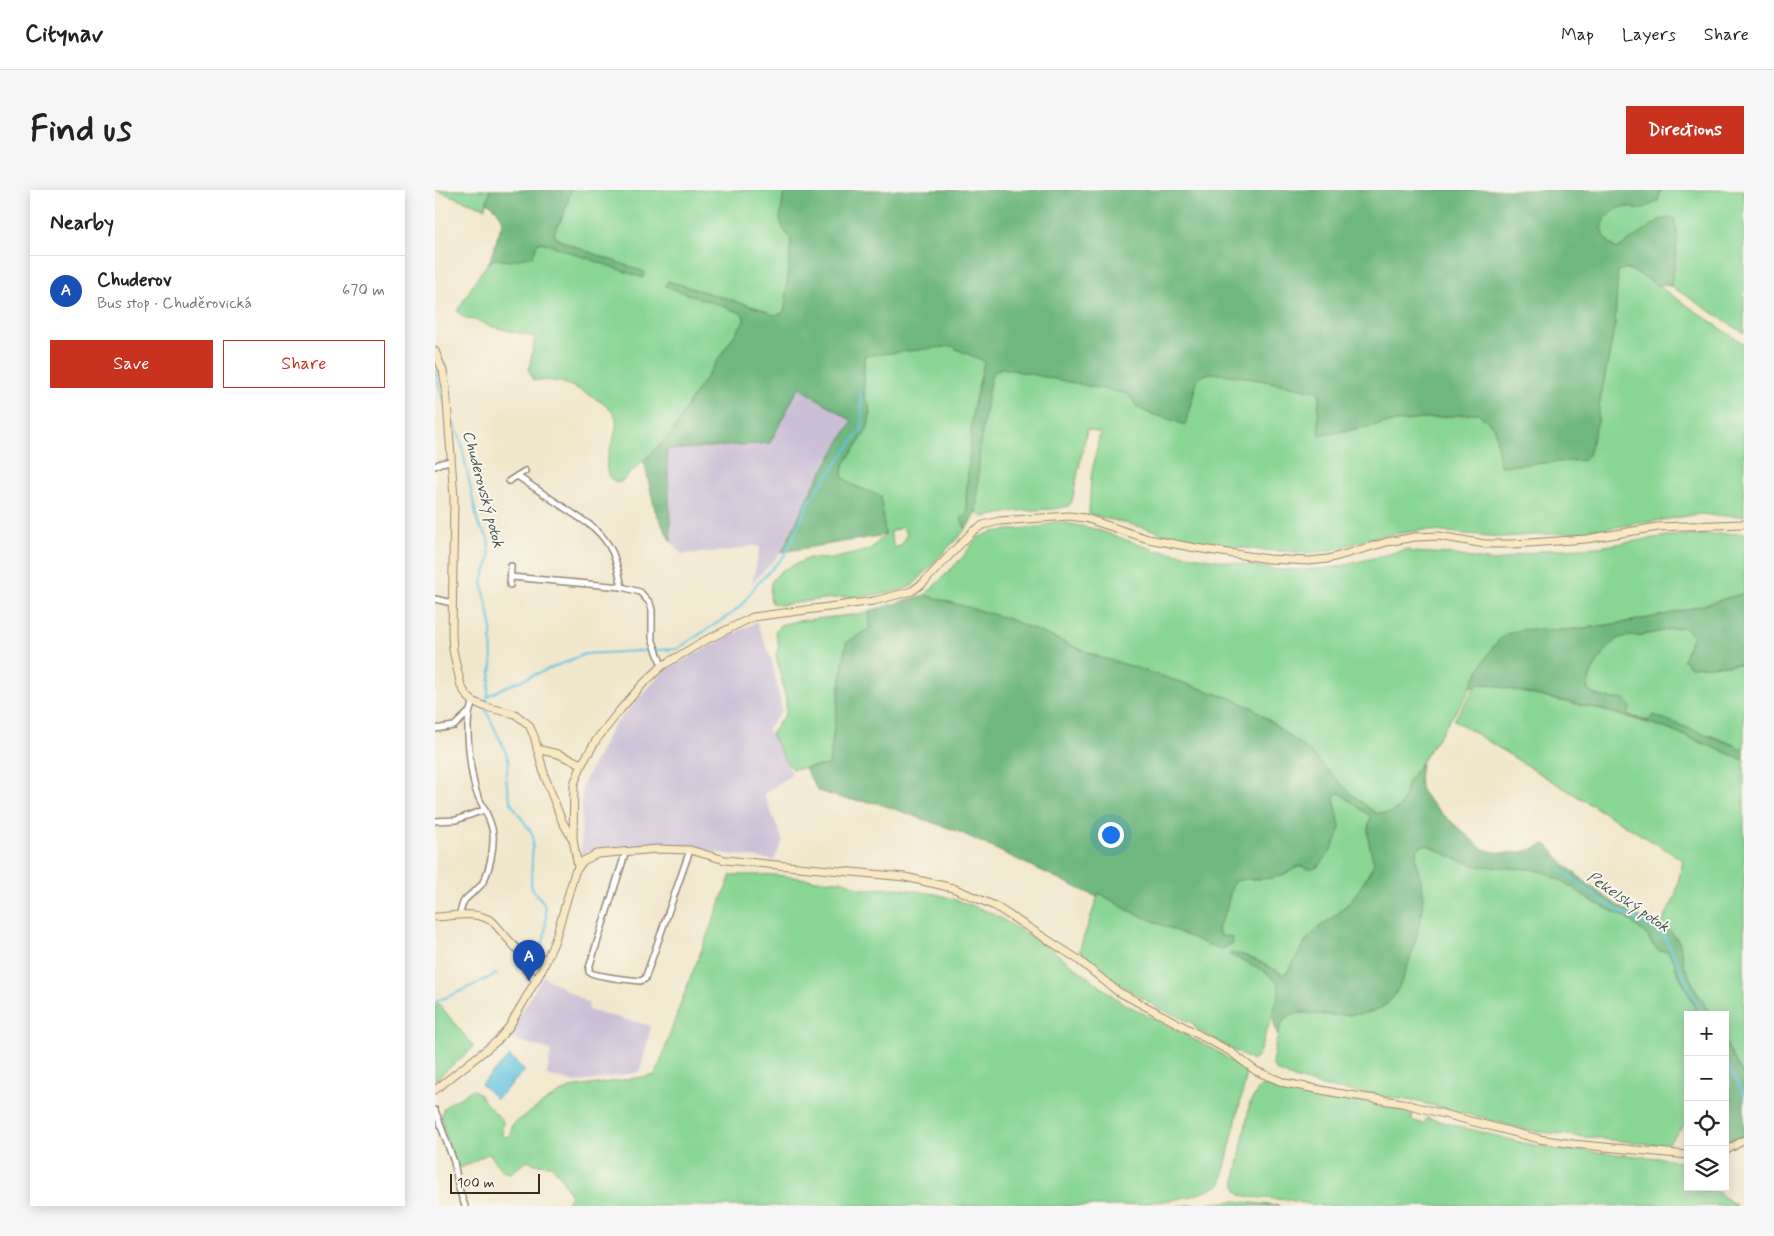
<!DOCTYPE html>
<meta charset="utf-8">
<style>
body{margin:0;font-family:Mynerve,sans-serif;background:#f6f6f6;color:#222}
.controls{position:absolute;right:15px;bottom:15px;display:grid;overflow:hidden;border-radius:0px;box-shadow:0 2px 12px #0003}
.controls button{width:45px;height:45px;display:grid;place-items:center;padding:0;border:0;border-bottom:1px solid #e0e0e0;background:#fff;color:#222;font:25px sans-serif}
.scale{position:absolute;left:15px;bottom:12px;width:90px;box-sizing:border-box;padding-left:5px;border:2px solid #3b2a1e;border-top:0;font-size:14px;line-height:18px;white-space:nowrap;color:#3b2a1e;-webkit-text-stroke:4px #fbf7ec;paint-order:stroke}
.you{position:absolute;left:675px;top:644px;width:18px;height:18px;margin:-12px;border:4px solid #fff;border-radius:50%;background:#1a73e8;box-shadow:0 0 0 8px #1a73e833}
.badge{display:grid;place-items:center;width:32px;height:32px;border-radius:50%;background:#c8321e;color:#fff;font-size:16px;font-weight:700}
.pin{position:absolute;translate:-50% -41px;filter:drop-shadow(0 1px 2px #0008)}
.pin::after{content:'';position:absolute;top:26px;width:18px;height:15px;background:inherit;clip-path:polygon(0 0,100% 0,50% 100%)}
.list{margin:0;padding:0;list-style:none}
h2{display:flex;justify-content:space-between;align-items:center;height:65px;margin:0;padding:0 20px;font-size:21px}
h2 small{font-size:16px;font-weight:400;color:#767676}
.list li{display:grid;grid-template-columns:32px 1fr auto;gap:15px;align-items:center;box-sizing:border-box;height:70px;padding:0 20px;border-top:1px solid #e0e0e0}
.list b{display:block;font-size:19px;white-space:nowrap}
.list p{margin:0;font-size:16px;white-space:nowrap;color:#767676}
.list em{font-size:16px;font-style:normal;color:#767676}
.actions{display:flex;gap:10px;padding:15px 20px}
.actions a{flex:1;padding:11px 0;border:1px solid #c8321e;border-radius:0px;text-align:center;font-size:18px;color:#c8321e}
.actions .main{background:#c8321e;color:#fff}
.icon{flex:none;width:28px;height:28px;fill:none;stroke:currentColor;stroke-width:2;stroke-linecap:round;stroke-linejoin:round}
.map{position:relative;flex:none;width:1309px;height:1016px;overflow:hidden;border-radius:0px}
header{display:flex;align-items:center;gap:30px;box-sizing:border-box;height:70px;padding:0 25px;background:#fff;border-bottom:1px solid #e0e0e0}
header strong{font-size:24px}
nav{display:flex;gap:28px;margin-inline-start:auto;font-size:18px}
.intro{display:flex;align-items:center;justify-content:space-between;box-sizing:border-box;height:120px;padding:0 30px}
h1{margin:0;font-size:35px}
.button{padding:12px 22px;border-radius:0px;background:#c8321e;color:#fff;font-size:18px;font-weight:700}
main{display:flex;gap:30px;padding:0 30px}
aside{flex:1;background:#fff;border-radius:0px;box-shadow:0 2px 12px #0003}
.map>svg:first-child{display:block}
</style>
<header>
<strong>Citynav</strong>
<nav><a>Map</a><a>Layers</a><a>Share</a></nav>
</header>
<div class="intro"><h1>Find us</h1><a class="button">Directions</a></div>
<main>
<aside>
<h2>Nearby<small></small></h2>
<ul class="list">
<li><span class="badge" style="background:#1a4fb4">A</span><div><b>Chuderov</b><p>Bus stop · Chuděrovická</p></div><em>670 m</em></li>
</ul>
<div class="actions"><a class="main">Save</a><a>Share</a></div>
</aside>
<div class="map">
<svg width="1309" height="1016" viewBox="0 0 1309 1016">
<rect width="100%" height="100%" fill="#fbf7ec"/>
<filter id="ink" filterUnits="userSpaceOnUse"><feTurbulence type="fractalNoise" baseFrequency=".02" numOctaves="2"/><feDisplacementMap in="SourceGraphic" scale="10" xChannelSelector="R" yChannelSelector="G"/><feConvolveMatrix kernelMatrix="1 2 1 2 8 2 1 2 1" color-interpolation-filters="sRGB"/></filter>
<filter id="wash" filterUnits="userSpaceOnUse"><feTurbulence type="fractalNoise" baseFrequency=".0096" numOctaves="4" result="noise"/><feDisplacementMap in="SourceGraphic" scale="20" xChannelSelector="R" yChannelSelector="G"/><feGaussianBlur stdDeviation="1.12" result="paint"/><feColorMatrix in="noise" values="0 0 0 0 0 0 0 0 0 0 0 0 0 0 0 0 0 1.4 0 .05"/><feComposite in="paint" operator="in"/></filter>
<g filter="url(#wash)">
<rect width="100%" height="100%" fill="#f1e7cc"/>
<g fill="#cabfd6">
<polygon points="364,196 417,231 379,295 347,362 317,393 325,357 317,356 292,361 247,364 236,352 232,260 335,253"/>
<polygon points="321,432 337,470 347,521 332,539 336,544 357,584 329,604 348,651 339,670 228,655 165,658 146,665 147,596 177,538 230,480"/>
<polygon points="108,786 154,814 153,820 216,836 205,882 141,893 112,885 116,860 72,848"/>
</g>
<g fill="#88d694" stroke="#628059" fill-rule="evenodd">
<polygon points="0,0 55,0 50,18"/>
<path d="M136 0H349L348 39 356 49 350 119 347 124 338 125 326 119 233 91 231 96 306 123 309 127V131L255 211 238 242 187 291 182 293C157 279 185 249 181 229 179 215 139 196 125 192 116 190 107 190 98 190L94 180 100 147 58 137 41 130 31 129 22 121C29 111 49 74 57 70 64 67 70 72 76 70 84 69 97 56 106 52L208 87 122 48 119 43 121 37 125 33 131 18Z"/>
<path d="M1226 0H1309V143L1236 96 1241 62 1200 47 1182 59C1153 40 1174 9 1201 19L1222 11Z"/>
<path d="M1190 78 1210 87 1309 154V326H1287L1265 324 1149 342 1065 347 990 340 943 346 897 360 876 363 825 360 763 352 726 344 722 341 654 324 656 287 665 243 652 239 637 311 634 316 618 319 581 321 548 327 541 323 545 256 548 227 557 184 561 180 567 178 692 204C698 207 698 215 705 219 717 226 736 228 750 235L762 191 767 186 775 183 804 186 881 201 885 204 883 218 889 245 951 233 1043 223 1060 238 1066 276 1149 270 1153 265 1163 231 1164 216 1180 135 1182 85 1183 81Z"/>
<path d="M518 155 521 159 547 170 549 173 538 219 531 307 532 322 526 328 531 339 477 396C453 407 427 405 400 408 382 409 364 413 345 415L337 413 335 407 336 392 346 381 374 368 397 369 434 360 450 345 446 306 417 295 407 286 408 276 432 240 435 226 434 214 429 207V166ZM467 337 472 344 466 356 459 358 455 342Z"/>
<path d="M620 331 660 339 720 360 845 380 886 379 907 376 973 359 977 362 1013 364 1057 371 1069 370 1078 366 1111 360 1163 357 1233 346 1309 343V403C1261 418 1214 430 1164 436 1152 437 1139 439 1127 440 1109 440 1090 437 1074 444 1062 448 1036 490 1034 502L972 593 970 605 965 617 954 623H940L919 606 875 562 818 518 798 509 683 472 667 468 574 429 490 405 527 368 542 348 557 342 609 336Z"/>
<polygon points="434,421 436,438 411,453 394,575 357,579 351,572 336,544 351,523 351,510 341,465 344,457 340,442 345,435 362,431 426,424"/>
<path d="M1247 437 1258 445 1248 470 1256 477 1309 474V559L1275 545 1192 525 1189 510C1178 510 1162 507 1153 500 1151 486 1172 453 1185 448 1192 446 1201 446 1208 445 1221 443 1234 439 1247 437Z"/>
<polygon points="1044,494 1053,494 1116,509 1155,517 1227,537 1309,570 1309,887 1290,852 1290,825 1276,825 1260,798 1249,775 1244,751 1237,743 1225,737 1240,707 1248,670 1102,582 1019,530 1040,497"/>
<path d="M902 603H905L936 627C930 642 935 658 939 673 930 693 919 709 902 724 893 731 883 737 875 746 865 758 860 775 848 785 836 777 808 761 794 764L795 765C811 773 845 781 845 803L823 866 818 871 761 839 759 834 721 817 682 792 644 761 664 703 693 720 785 760 798 753 786 746 782 740C784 733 789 727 791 720 794 710 795 700 799 691 811 688 823 690 835 688 846 687 855 681 865 676L875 679 905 638 899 607Z"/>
<polygon points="989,655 995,656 1004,661 1043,676 1094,679 1110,682 1132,694 1160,713 1190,727 1212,745 1219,757 1225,761 1232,761 1240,772 1241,779 1258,812 1261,825 1253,825 1253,931 1231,956 1098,941 984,912 891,897 855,887 841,880 837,874 840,855 848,831 854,825 863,823 894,825 938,822 949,816 958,808 966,791 986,728 988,701 983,682 981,663 983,658"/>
<path d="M296 685H340L382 690 409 691 426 699 463 698 505 705 536 715 559 724 617 760 686 812 780 860 808 879 812 883 786 994C756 1011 722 1011 689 1016H132L133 1010 136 1006 128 990 117 975 99 974 94 970 75 983C65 983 61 971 55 964H52L26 978 20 974C15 959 7 941 7 925 7 915 18 911 25 908 31 906 35 896 42 902 44 903 45 907 47 908 53 917 61 923 68 931L67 944 70 947H73L76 944 77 935 81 932 114 909 135 898 221 885 246 812Z"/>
<polygon points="3,813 39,857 0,890 0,816"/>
<polygon points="828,896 859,899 952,917 978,924 976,930 989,934 992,928 1088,953 1117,958 1234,969 1240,972 1253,971 1253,997 1275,997 1302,1016 885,1016 854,1010 816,1007 806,1005 802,1001 800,990 815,913 824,898"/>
<polygon points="799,1011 844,1016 742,1016"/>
</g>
<g fill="#6eb77e" stroke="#54704e">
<polygon points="55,0 136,0 131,18 119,43 122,49 132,54 210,82 208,88 106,52 102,54 98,66 76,71 59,69 54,73 68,30 61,19 52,12"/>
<path d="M349 0H1226L1223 11C1216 14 1209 20 1201 19 1200 19 1194 16 1193 16 1182 16 1165 28 1167 40 1169 48 1175 55 1182 59L1226 29 1239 28C1246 46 1239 76 1236 96L1221 95 1210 87 1190 78 1183 81 1180 135 1164 216 1163 231 1153 265 1149 270 1065 276 1060 238 1043 223 951 233 889 245 884 244 883 218 885 208V204L881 201 804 186 775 183 767 186 762 191 750 235C737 229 715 225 705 219 698 215 698 207 692 204L567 178 561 180 555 189 545 256 541 323 531 339 526 328 532 322 531 307 538 219 549 173 547 170 521 159 518 156 429 166V207L434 214 435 226 432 240 408 276 407 286 417 295 446 306 450 345 347 362 379 295 417 231 364 197 335 253 232 260 236 352 220 320 209 271 238 242 255 211 309 131V127L306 123 230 96 233 91 326 119 338 125 347 124 350 119 356 49 348 39 345 29Z"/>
<path d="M1309 403V474L1256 477 1248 470 1258 445 1247 437C1234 439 1221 443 1208 445 1201 446 1192 446 1185 448 1172 453 1151 486 1153 500 1162 507 1178 510 1189 509L1196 517 1192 525 1213 531 1219 525 1309 559V570C1282 559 1255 547 1227 537 1171 517 1111 509 1053 494H1044L1040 497 1035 496C1045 481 1056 452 1072 444 1088 436 1109 440 1126 440 1139 440 1154 438 1167 436 1216 429 1262 418 1309 403Z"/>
<path d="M490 405 574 429 666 468 683 472 798 509 818 518 875 562 919 606 940 623H954L965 617 970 606 972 593 987 572C985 580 983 591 986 600 993 613 1033 646 1046 658 1065 666 1092 664 1110 654 1118 658 1121 667 1128 673 1146 689 1167 706 1189 719 1204 728 1232 735 1242 749 1247 755 1246 766 1249 774 1255 792 1266 809 1276 825H1261L1258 812 1241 779 1240 772 1232 761H1225L1219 757 1212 745 1190 727 1160 713 1132 694 1110 682 1094 679 1043 676 1018 668 995 656 989 655 983 658C977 673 988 689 988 703 988 731 974 782 959 806 943 830 904 825 880 824 872 823 861 821 854 826 847 830 845 839 842 845 841 839 837 829 838 822 839 816 843 810 844 804 848 784 808 772 795 765L794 764C804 759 839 779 849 785 860 775 865 758 875 746 883 737 893 731 902 724 919 709 930 693 939 673 935 658 930 642 936 627L905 603 900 604 899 608C900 616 905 631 905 639 904 648 889 675 880 678 875 680 870 677 865 676 855 681 846 687 835 688 823 690 811 688 799 691 795 701 794 710 791 720 789 727 784 732 782 740L786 746 797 747 798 753 785 760 693 720 664 703 662 707 522 641 442 613 410 609 383 601 370 578 394 575 411 453 435 438 434 421Z"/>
<polygon points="1290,852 1309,887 1309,945 1297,954 1290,956"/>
</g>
<polygon fill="#62c4e0" stroke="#4e777f" points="75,866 90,881 61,909 46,894"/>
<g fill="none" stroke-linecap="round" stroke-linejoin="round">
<g stroke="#62c4e0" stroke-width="2">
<polyline points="0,181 9,212"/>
<polyline points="16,228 25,247 43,334 53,348 55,368 47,392 56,434 57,475 51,516"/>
<polyline points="53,506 70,497 150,464 242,459 296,424 307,415 321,395 350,365 375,310 426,240 428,234 425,200"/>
<path d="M51 520 69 558 74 572 71 586 72 596 76 613 98 645 96 696C99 703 104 706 108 712 114 724 110 754 103 766"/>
<polyline points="1125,679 1166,710 1187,723 1211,734 1230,747 1267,825"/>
<polyline points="0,812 17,805 62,784"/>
<polyline points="1290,869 1309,905"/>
</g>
</g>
</g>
<g filter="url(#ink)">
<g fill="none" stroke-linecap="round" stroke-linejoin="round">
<defs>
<g id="street">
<polyline points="0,276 6,273 16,271"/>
<path d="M82 286 158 337C179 356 181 370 187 397"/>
<polyline points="74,291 90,281"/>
<polyline points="76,387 187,397 205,402 215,413 217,420 217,448 227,476"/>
<polyline points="75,395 76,376"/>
<polyline points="0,409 17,413"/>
<polyline points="0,539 19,536 33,523"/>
<polyline points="0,631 21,630 49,620"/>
<path d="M191 661 154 778V782C160 786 195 790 205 791L210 789 212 783 255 660"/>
<path d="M24 725C26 721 27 714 29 711 34 704 44 700 48 692 55 679 59 658 58 644 57 629 46 615 41 601 36 584 27 526 39 512"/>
<polyline points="0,920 19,972 24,999 30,1016"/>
</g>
<g id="secondary">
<polyline points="0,161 8,181 11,198 19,308 17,444 18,460 26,496 32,506 39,512 51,517 80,524 94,535 99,546 110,587 127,631 138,650"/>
<polyline points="102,559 123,564 147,574"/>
<polyline points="143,677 138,649 139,594 147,574 162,549 185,520 207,495 227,476 267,452 318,427 439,411 477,401 488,393 538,341 548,335 564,331 634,326 650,328 713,349 761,358 833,369 874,371 893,369 952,352 980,347 1004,346 1050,354 1078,354 1151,349 1223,337 1309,334"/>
<path d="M0 727C19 726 41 720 58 732L88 766 112 769"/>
<polyline points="88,766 90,779 101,791"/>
<polyline points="0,900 62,851 74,837 108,778 120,750 140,682 148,671 162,664 223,659 255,660 290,670 470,687 518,698 560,716 641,768 682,801 796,862 821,881 850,893 902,903 967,913 1104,949 1138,954 1253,965"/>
<polyline points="1290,961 1309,950"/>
</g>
</defs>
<use href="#street" stroke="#968875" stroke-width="8"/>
<use href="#secondary" stroke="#968875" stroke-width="9"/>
<use href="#street" stroke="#fff" stroke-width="5"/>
<use href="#secondary" stroke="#f8e8c3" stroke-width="7"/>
</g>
</g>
<g text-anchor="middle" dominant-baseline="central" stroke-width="4" stroke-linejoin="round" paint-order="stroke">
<g font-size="16" font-style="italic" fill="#475858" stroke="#fbf7ec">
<text transform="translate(48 299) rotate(75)">Chuderovský potok</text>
<text transform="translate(1193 712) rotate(34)">Pekelský potok</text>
</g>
</g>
</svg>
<div class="controls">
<button>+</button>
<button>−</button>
<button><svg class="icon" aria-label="locate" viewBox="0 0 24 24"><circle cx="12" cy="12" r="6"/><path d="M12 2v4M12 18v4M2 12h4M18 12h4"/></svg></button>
<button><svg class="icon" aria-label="layers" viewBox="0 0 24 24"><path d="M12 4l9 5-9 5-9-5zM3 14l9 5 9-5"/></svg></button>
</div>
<div class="scale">100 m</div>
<div class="you"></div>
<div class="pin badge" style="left:94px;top:791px;background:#1a4fb4">A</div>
</div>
</main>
